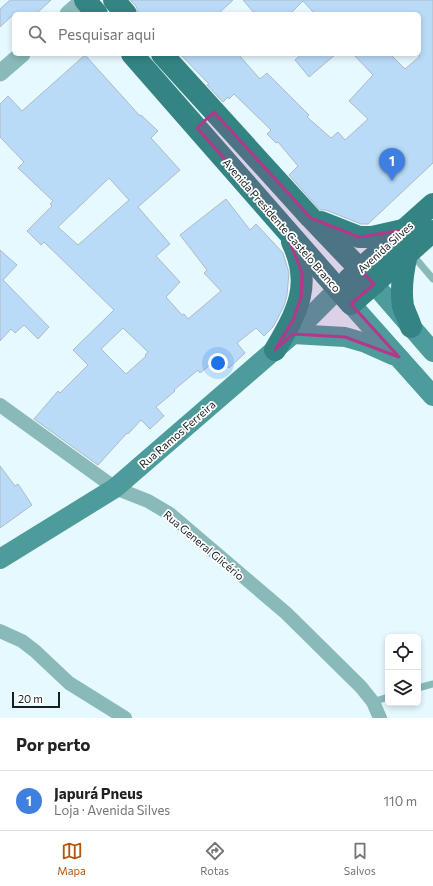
<!DOCTYPE html>
<html lang="pt">
<meta charset="utf-8">
<style>
body{margin:0;font-family:Commissioner,sans-serif;background:#f6f6f6;color:#202124}
.controls{position:absolute;right:12px;bottom:12px;display:grid;overflow:hidden;border-radius:6px;box-shadow:0 2px 6px #0003}
.controls button{width:36px;height:36px;display:grid;place-items:center;padding:0;border:0;border-bottom:1px solid #e0e0e0;background:#fff;color:#202124;font:20px sans-serif}
.scale{position:absolute;left:12px;bottom:10px;width:48px;box-sizing:border-box;padding-left:4px;border:2px solid #181f21;border-top:0;font-size:11px;line-height:14px;white-space:nowrap;color:#181f21;-webkit-text-stroke:3px #fff;paint-order:stroke}
.you{position:absolute;left:218px;top:363px;width:14px;height:14px;margin:-10px;border:3px solid #fff;border-radius:50%;background:#1a73e8;box-shadow:0 0 0 6px #1a73e833}
.badge{display:grid;place-items:center;width:26px;height:26px;border-radius:50%;background:#b45309;color:#fff;font-size:13px;font-weight:700}
.pin{position:absolute;translate:-50% -33px;filter:drop-shadow(0 1px 2px #0008)}
.pin::after{content:'';position:absolute;top:21px;width:14px;height:12px;background:inherit;clip-path:polygon(0 0,100% 0,50% 100%)}
.list{margin:0;padding:0;list-style:none}
h2{display:flex;justify-content:space-between;align-items:center;height:52px;margin:0;padding:0 16px;font-size:17px}
h2 small{font-size:13px;font-weight:400;color:#757577}
.list li{display:grid;grid-template-columns:26px 1fr auto;gap:12px;align-items:center;box-sizing:border-box;height:60px;padding:0 16px;border-top:1px solid #e0e0e0}
.list b{display:block;font-size:15px;white-space:nowrap}
.list p{margin:0;font-size:13px;white-space:nowrap;color:#757577}
.list em{font-size:13px;font-style:normal;color:#757577}
.icon{flex:none;width:22px;height:22px;fill:none;stroke:currentColor;stroke-width:2;stroke-linecap:round;stroke-linejoin:round}
.map{position:relative;flex:none;width:433px;height:718px;overflow:hidden}
.search{position:absolute;background:#fff;box-shadow:0 2px 6px #0003;left:12px;right:12px;top:12px;height:44px;display:flex;align-items:center;gap:10px;box-sizing:border-box;padding:0 14px;border-radius:6px;color:#757577;font-size:15px}
.sheet{height:112px;background:#fff}
nav{display:flex;justify-content:space-around;align-items:center;box-sizing:border-box;height:56px;border-top:1px solid #e0e0e0;background:#fff;font-size:11px;color:#757577}
nav a{display:grid;justify-items:center;gap:2px}
nav .on{color:#b45309}
.map>svg:first-child{display:block}
</style>
<div class="map">
<svg width="433" height="718" viewBox="0 0 433 718">
<rect width="100%" height="100%" fill="#e6f9ff"/>
<g fill="#b9dbf8" stroke="#aebac5" fill-rule="evenodd">
<polygon points="10,0 51,0 36,14 14,14 0,27 0,9"/>
<polygon points="130,0 233,0 218,14 139,14 136,6"/>
<polygon points="243,0 433,0 433,163 368,224 361,224 326,210 320,210 289,175 298,166 278,142 276,143 267,134 271,130 234,94 229,99 228,97 223,102 207,85 209,84 180,54 238,54 260,79 267,73 309,115 307,117 331,138 338,132 345,140 368,119 349,101 373,75 353,54 390,54 405,69 419,57 419,14 315,14 303,1 290,14 255,14"/>
<polygon points="302,54 336,54 309,77 295,60"/>
<path d="M85 55 140 116 141 115 158 131 151 138 180 170 138 207 170 244 156 256 180 282 166 297 182 315 184 314 188 319 221 291 204 273 207 270 180 235 226 199 250 230 256 224 283 253 289 273 287 295 284 306 273 327 264 336 256 328 237 343 245 353 229 368 220 357 200 373 198 370 174 390 175 391 156 407 164 416 150 429 141 420 128 434 127 433 98 465 34 419 58 391 60 393 88 365 73 350 114 310 44 242 41 245 27 231 52 206 50 204 53 201 18 168 24 162 0 137V104L8 96 22 111ZM109 178 129 200 78 245 58 227ZM123 328 148 352 145 355 146 356 126 374 101 349Z"/>
<polygon points="0,250 17,265 3,280 49,327 38,339 24,325 15,333 11,329 0,341"/>
<polygon points="0,466 15,486 18,484 32,505 0,528"/>
</g>
<g fill="none" stroke-linecap="round" stroke-linejoin="round">
<g stroke="#89bab9" stroke-width="7">
<polyline points="411,253 433,279"/>
<polyline points="418,688 433,684"/>
<polyline points="373,702 388,697"/>
</g>
<g stroke="#89bab9" stroke-width="14">
<polyline points="0,405 115,488 148,501 170,514 286,613 361,687 373,702 380,718"/>
<polyline points="0,631 22,641 35,651 69,683 125,718"/>
</g>
<g stroke="#89bab9" stroke-width="17">
<polyline points="68,14 84,0"/>
<polyline points="0,73 22,54"/>
</g>
<g stroke="#4d9c9b" stroke-width="20">
<polyline points="374,284 433,352"/>
<polyline points="351,304 433,396"/>
<polyline points="293,334 345,337 366,343 393,355"/>
<polyline points="0,559 115,488 293,334 338,289"/>
</g>
<g stroke="#338483" stroke-width="22">
<polyline points="85,0 97,14"/>
<polyline points="114,0 126,14"/>
<polyline points="132,54 351,304 433,231"/>
<polyline points="162,54 311,218 374,284"/>
<polyline points="321,222 359,237 372,237 403,230"/>
<path d="M407 254C403 271 400 288 403 306 405 313 409 320 411 327"/>
<polyline points="349,279 433,204"/>
<path d="M275 350C297 312 313 285 292 242"/>
</g>
</g>
<path fill="#b3388a" fill-opacity="0.2" stroke="#b3388a" stroke-width="3" stroke-linejoin="round" d="M214 112 311 218 359 237 404 230 360 269 374 284 351 304 399 357 345 337 293 334 275 350 293 320 301 297 302 273 284 227 197 128Z"/>
<g text-anchor="middle" dominant-baseline="central" stroke-width="3.5" stroke-linejoin="round" paint-order="stroke">
<g font-size="11" fill="#181f21" stroke="#fff">
<text transform="translate(282 225) rotate(49)">Avenida Presidente Castelo Branco</text>
<text transform="translate(385 247) rotate(-42)">Avenida Silves</text>
<text transform="translate(177 434) rotate(-41)">Rua Ramos Ferreira</text>
<text transform="translate(204 545) rotate(40)">Rua General Glicério</text>
</g>
</g>
</svg>
<div class="controls">
<button><svg class="icon" aria-label="locate" viewBox="0 0 24 24"><circle cx="12" cy="12" r="6"/><path d="M12 2v4M12 18v4M2 12h4M18 12h4"/></svg></button>
<button><svg class="icon" aria-label="layers" viewBox="0 0 24 24"><path d="M12 4l9 5-9 5-9-5zM3 14l9 5 9-5"/></svg></button>
</div>
<div class="scale">20 m</div>
<div class="you"></div>
<div class="pin badge" style="left:392px;top:181px;background:#3f7fe0">1</div>
<div class="search"><svg class="icon" aria-label="search" viewBox="0 0 24 24"><circle cx="10" cy="10" r="6"/><path d="M15 15l6 6"/></svg>Pesquisar aqui</div>
</div>
<section class="sheet">
<h2>Por perto<small></small></h2>
<ul class="list">
<li><span class="badge" style="background:#3f7fe0">1</span><div><b>Japurá Pneus</b><p>Loja · Avenida Silves</p></div><em>110 m</em></li>
</ul>
</section>
<nav>
<a class="on"><svg class="icon" aria-label="map" viewBox="0 0 24 24"><path d="M3 6l6-2 6 2 6-2v14l-6 2-6-2-6 2zM9 4v14M15 6v14"/></svg>Mapa</a>
<a><svg class="icon" aria-label="directions" viewBox="0 0 24 24"><path d="M12 3l9 9-9 9-9-9zM9 14v-3h6M13 9l2 2-2 2"/></svg>Rotas</a>
<a><svg class="icon" aria-label="saved" viewBox="0 0 24 24"><path d="M7 4h10v16l-5-4-5 4z"/></svg>Salvos</a>
</nav>
